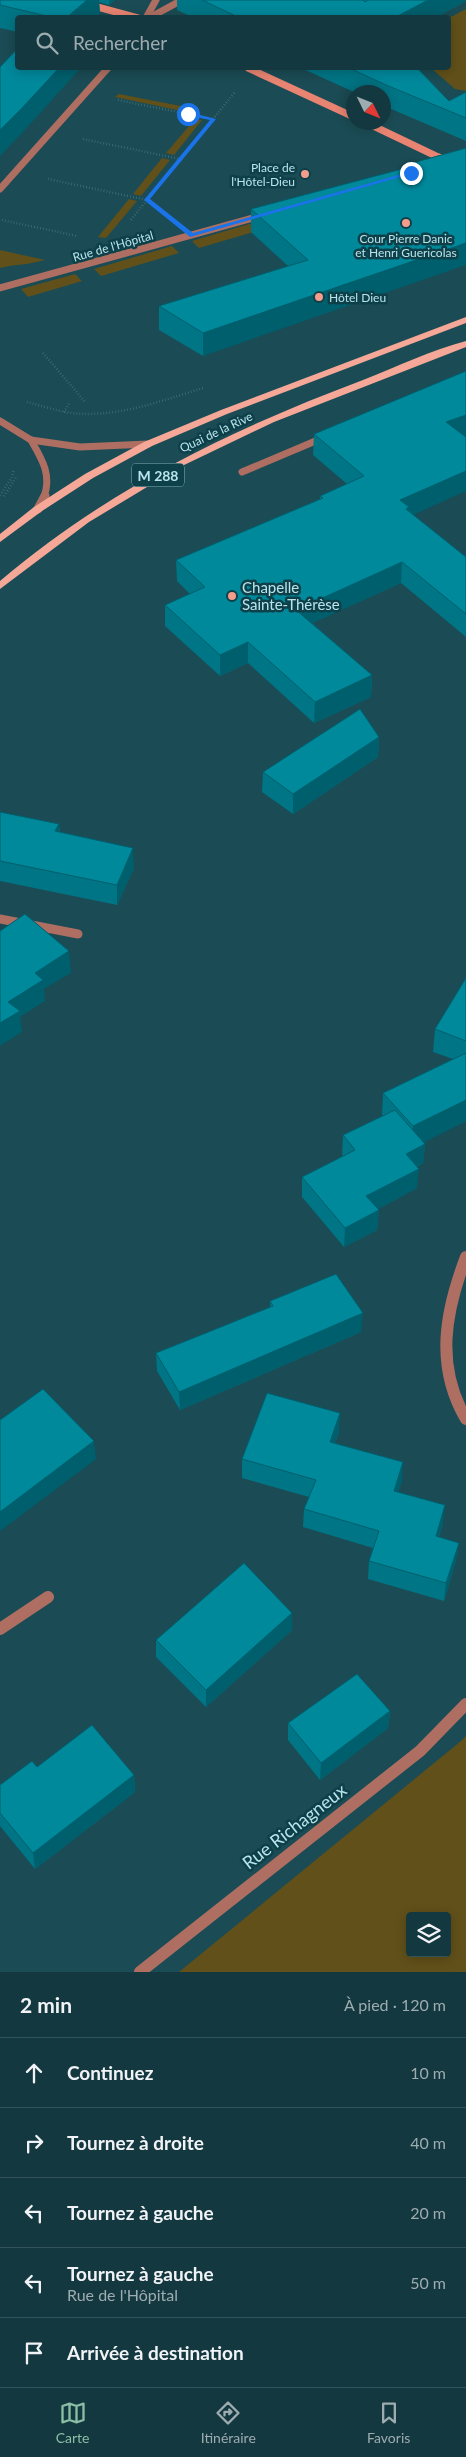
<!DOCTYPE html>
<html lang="fr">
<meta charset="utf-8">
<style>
body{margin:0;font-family:Lato,sans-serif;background:#1d3f46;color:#f1f3f6}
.controls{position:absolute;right:15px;bottom:15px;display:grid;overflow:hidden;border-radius:5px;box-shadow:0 2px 12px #0003}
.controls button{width:45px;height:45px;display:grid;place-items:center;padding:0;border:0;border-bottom:1px solid #335259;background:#14383f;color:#f1f3f6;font:25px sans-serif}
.compass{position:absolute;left:346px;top:85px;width:45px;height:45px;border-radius:50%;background:#14383f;box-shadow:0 2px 12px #0003;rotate:133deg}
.stop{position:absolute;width:15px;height:15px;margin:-11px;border:4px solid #1a73e8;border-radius:50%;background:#fff}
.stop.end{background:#1a73e8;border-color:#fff;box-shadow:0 1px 5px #0008}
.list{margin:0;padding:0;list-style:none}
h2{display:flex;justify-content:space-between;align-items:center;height:65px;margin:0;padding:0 20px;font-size:21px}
h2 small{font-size:16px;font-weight:400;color:#9dacb0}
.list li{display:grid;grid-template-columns:32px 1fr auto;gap:15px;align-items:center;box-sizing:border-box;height:70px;padding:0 20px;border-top:1px solid #335259}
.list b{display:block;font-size:19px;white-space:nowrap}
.list p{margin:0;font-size:16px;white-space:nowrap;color:#9dacb0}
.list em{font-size:16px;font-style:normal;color:#9dacb0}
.icon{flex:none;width:28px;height:28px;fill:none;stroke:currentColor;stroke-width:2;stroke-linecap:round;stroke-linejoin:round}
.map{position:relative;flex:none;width:466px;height:1972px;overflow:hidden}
.search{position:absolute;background:#14383f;box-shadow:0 2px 12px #0003;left:15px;right:15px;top:15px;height:55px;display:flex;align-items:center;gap:12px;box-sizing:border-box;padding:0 18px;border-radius:5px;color:#9dacb0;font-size:19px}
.sheet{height:415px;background:#14383f}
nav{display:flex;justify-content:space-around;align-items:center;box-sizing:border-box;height:70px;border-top:1px solid #335259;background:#14383f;font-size:14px;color:#9dacb0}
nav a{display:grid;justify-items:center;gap:2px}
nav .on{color:#8abfa5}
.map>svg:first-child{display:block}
</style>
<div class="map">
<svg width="466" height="1972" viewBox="0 0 466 1972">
<rect width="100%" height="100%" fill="#1b4b54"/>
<g fill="#615019" fill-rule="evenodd">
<polygon points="466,9 466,91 455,89 431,68 448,68 449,18"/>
<polygon points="119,94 186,107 182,111 115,97"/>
<polygon points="195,119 202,120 174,155 166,153"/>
<polygon points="162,158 170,160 141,196 133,194"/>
<polygon points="129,199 137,201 106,238 98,237"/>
<polygon points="303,208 311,215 199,248 192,241"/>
<polygon points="172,246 179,253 101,276 94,269"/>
<path d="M0 250 45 260C28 265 16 264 0 268Z"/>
<polygon points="75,274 82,281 28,297 21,289"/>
<path d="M466 1736V1972H179L461 1741ZM410 1916H447V1953H410Z"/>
</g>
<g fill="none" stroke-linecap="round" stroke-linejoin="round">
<g stroke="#528089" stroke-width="2.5" stroke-dasharray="0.5 2.5" stroke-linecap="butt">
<polyline points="118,100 213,119 147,200 163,212"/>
<polyline points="213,119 235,92"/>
<polyline points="182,121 188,114"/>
<polyline points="83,139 180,159"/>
<polyline points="48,179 147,200 130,221"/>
<polyline points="2,220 77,236"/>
<polyline points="43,353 86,403"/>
<path d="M27 402C42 406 57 411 72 413 117 418 161 401 203 388"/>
<polyline points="64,412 69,404"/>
<polyline points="0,495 11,479 14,470"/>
<polyline points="4,496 17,476"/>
</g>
<polyline stroke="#ae6f62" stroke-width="12" points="0,1629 48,1597"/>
<g stroke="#ae6f62" stroke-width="7">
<polyline points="146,18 156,0"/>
<polyline points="149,18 182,0"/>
<polyline points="0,189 108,68"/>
<polyline points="0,288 264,215"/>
<polyline points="0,421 31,440 80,447 148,444"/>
<path d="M31 440C42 459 52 475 44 497"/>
<polyline points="242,472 325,437"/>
</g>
<g stroke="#ae6f62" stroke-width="9">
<polyline points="38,509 45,496"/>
<polyline points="0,919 78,934"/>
</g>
<g stroke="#ae6f62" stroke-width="12">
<path d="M466 1257C445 1312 435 1366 466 1419"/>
<polyline points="140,1972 420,1751 466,1704"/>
</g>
<g stroke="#e88471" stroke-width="7">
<polyline points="72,0 138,18"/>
<polyline points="248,68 354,117"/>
<polyline points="365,122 436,156 466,166"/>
</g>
<g fill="#f5a898" fill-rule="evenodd">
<polygon points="466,317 466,323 227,414 152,446 93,478 42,511 0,542 0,534 34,507 85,474 144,442 221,410"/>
<path d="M466 341V347L274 422 182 466 89 522 0 589V581C110 488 230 430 363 380 396 367 432 350 466 341Z"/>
</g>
</g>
<g fill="#007585">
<polygon points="0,0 115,0 109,5 99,2 100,13 95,18 18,18 18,32 0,28"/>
<polygon points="177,0 466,0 466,1 435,18 194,18 177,10"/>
<polygon points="301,68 417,68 449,101 466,92 466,141 384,106 384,92 354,92"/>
<polygon points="466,148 203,356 159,330 159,306 288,266 251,232 251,209 413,166 413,163"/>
<polygon points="314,434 464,436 413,515 466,557 466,637 401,583 312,623 372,675 371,697 314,723 248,663 220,676 165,626 165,605 190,594 177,581 176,560 320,499 320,496 347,484 313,455"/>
<polygon points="379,737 378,757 293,814 262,792 263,772"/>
<polygon points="0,812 59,824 60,832 134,868 117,905 0,881"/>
<polygon points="466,978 466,1121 424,1142 425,1144 423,1163 417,1167 417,1188 378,1209 379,1210 377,1230 344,1247 302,1197 302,1177 343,1156 342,1155 343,1135 383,1116 382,1115 383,1093 453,1059 433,1052 435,1029"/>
<polygon points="270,1301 361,1332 180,1410 157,1371 156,1353 270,1307"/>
<polygon points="339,1432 335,1443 402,1481 398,1492 443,1523 439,1537 456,1561 444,1601 368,1579 369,1561 373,1548 303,1527 304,1509 309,1497 242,1478 242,1459"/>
<polygon points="292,1613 292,1630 206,1707 156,1657 156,1640"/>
<polygon points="390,1711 388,1728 320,1780 288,1740 288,1723"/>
<polygon points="37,1767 134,1775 135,1792 35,1869 0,1826 0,1785"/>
</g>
<g fill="#005f6c">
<polygon points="87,0 99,0 100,13 95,18 66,18"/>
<polygon points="109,0 115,0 109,5"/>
<polygon points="428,0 466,0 466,1 435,18 394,18"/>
<polygon points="59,68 78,68 78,71 23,132 0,156 0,130"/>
<polygon points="466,243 466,265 203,356 203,333"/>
<polygon points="466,415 466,435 445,442 446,422"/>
<polygon points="466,471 466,491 409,517 400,500"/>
<polygon points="402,562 401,583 295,631 296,610"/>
<polygon points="248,642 248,663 220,676 220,655"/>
<polygon points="372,675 371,697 314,723 315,702"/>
<polygon points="379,737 378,757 293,814 293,794"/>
<polygon points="59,824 60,844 55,831"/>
<polygon points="133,848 134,868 117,905 117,885"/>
<polygon points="69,951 71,973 44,989 45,1001 20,1017 22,1032 0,1046 0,1023 8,1002 35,973"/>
<polygon points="466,1100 466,1121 411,1149 413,1126"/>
<polygon points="425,1144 423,1163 404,1173 406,1154"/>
<polygon points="419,1169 417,1188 365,1216 366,1196"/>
<polygon points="379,1210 377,1230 344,1247 345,1228"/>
<polygon points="363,1313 361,1332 180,1410 179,1392"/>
<polygon points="340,1413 339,1432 329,1460 330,1442"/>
<polygon points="94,1441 96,1459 0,1531 0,1512"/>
<polygon points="403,1462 402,1481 392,1509 394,1491"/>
<polygon points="445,1505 443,1523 433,1555 436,1536"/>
<polygon points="459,1543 456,1561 444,1601 446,1583"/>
<polygon points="292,1613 292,1630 206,1707 206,1690"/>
<polygon points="390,1711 388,1728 320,1780 321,1763"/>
<polygon points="134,1775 135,1792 35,1869 33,1853"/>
</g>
<g fill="#00889b" stroke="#005f6c">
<polygon points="0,0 87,0 66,18 55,18 0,5"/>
<polygon points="202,0 363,0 365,2 368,0 428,0 394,18 240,18"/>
<polygon points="18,48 18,68 59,68 22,108 0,130 0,67"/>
<polygon points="349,68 417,68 449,101 466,92 466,118 386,85"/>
<polygon points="466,148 466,243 203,333 159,306 308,260 251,209 417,165 413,163"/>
<polygon points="466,371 466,415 446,422 466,437 466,471 400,500 409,507 406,509 466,557 466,614 402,562 296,610 372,675 315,702 248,642 220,655 165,605 205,587 176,560 323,498 320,496 364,476 314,434"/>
<polygon points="360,709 379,737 293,794 263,772"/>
<polygon points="0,812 59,824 55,831 133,848 117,885 0,861"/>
<polygon points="25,914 69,951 35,973 43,980 8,1002 20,1011 0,1023 0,931"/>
<polygon points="466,978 466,1041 435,1029"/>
<polygon points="466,1053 466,1100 413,1126 383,1093"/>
<polygon points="395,1110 425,1144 406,1154 419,1169 366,1196 379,1210 345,1228 302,1177 355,1150 343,1135"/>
<polygon points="336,1274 363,1313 179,1392 156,1353 273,1306 270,1301"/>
<polygon points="43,1389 94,1441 0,1512 0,1420"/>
<polygon points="267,1393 340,1413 330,1442 403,1462 394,1491 445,1505 436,1536 459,1543 446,1583 369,1561 379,1531 304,1509 316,1480 242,1459"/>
<polygon points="244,1563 292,1613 206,1690 156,1640"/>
<polygon points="357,1674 390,1711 321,1763 288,1723"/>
<polygon points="92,1725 134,1775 33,1853 0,1813 0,1785 32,1761 37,1767"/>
</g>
<polygon fill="#1a73e8" points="188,112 216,119 150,199 193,233 409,172 414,173 190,237 144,200 210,120 186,115"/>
<g fill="#f49d8c" stroke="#0d4049" stroke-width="2">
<circle cx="305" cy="174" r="5"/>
<circle cx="406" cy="223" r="5"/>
<circle cx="319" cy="297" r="5"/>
<circle cx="232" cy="596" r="5"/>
</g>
<g text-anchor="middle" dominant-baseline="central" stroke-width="5" stroke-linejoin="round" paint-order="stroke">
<g font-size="12" fill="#bae3ec" stroke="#0d4049" text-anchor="end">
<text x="295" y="167">Place de<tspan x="295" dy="14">l'Hôtel-Dieu</tspan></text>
<text x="406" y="238" text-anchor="middle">Cour Pierre Danic<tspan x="406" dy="14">et Henri Guericolas</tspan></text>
<text x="329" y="297" text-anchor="start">Hôtel Dieu</text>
</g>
<g font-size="12" fill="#bae3ec" stroke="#0d4049">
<text transform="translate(113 246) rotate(-16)">Rue de l'Hôpital</text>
<text transform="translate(216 432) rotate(-25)">Quai de la Rive</text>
</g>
<rect fill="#0d4049" stroke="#86b2bb" stroke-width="1" x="132" y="463.5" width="52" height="23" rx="4"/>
<g font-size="14" font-weight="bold" fill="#bae3ec">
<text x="158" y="475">M 288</text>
</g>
<g font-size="15" fill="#bae3ec" stroke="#0d4049" text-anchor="start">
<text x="242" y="587">Chapelle<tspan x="242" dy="17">Sainte-Thérèse</tspan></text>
</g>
<g font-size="18" fill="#bae3ec" stroke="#0d4049">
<text transform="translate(294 1826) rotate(-38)">Rue Richagneux</text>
</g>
</g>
</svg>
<div class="controls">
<button><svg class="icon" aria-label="layers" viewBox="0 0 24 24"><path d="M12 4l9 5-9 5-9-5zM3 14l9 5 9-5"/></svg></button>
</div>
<svg class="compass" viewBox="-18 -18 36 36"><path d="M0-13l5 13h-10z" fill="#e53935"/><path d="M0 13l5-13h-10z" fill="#9dacb0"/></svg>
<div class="stop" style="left:188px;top:114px"></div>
<div class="stop end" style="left:411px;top:173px"></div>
<div class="search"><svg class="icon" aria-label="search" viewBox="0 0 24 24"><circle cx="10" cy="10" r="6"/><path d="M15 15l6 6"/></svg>Rechercher</div>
</div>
<section class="sheet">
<h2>2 min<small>À pied · 120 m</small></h2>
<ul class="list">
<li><svg class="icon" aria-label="ahead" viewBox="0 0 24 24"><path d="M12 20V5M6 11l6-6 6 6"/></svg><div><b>Continuez</b></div><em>10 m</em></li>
<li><svg class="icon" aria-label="right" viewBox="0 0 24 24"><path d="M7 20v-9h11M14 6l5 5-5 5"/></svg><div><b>Tournez à droite</b></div><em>40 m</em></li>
<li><svg class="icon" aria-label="left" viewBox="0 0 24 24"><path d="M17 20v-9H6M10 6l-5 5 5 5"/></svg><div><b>Tournez à gauche</b></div><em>20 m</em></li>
<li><svg class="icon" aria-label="left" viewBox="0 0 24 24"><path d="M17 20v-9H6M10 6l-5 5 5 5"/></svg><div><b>Tournez à gauche</b><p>Rue de l'Hôpital</p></div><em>50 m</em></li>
<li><svg class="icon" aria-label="arrive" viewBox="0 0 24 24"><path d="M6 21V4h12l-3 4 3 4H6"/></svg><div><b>Arrivée à destination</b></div></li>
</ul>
</section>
<nav>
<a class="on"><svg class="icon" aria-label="map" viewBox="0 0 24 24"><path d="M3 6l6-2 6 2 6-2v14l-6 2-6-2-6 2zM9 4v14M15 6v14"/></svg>Carte</a>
<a><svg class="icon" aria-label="directions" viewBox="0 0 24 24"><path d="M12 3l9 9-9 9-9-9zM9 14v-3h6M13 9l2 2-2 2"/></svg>Itinéraire</a>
<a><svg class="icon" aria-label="saved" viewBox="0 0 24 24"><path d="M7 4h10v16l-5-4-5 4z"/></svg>Favoris</a>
</nav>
